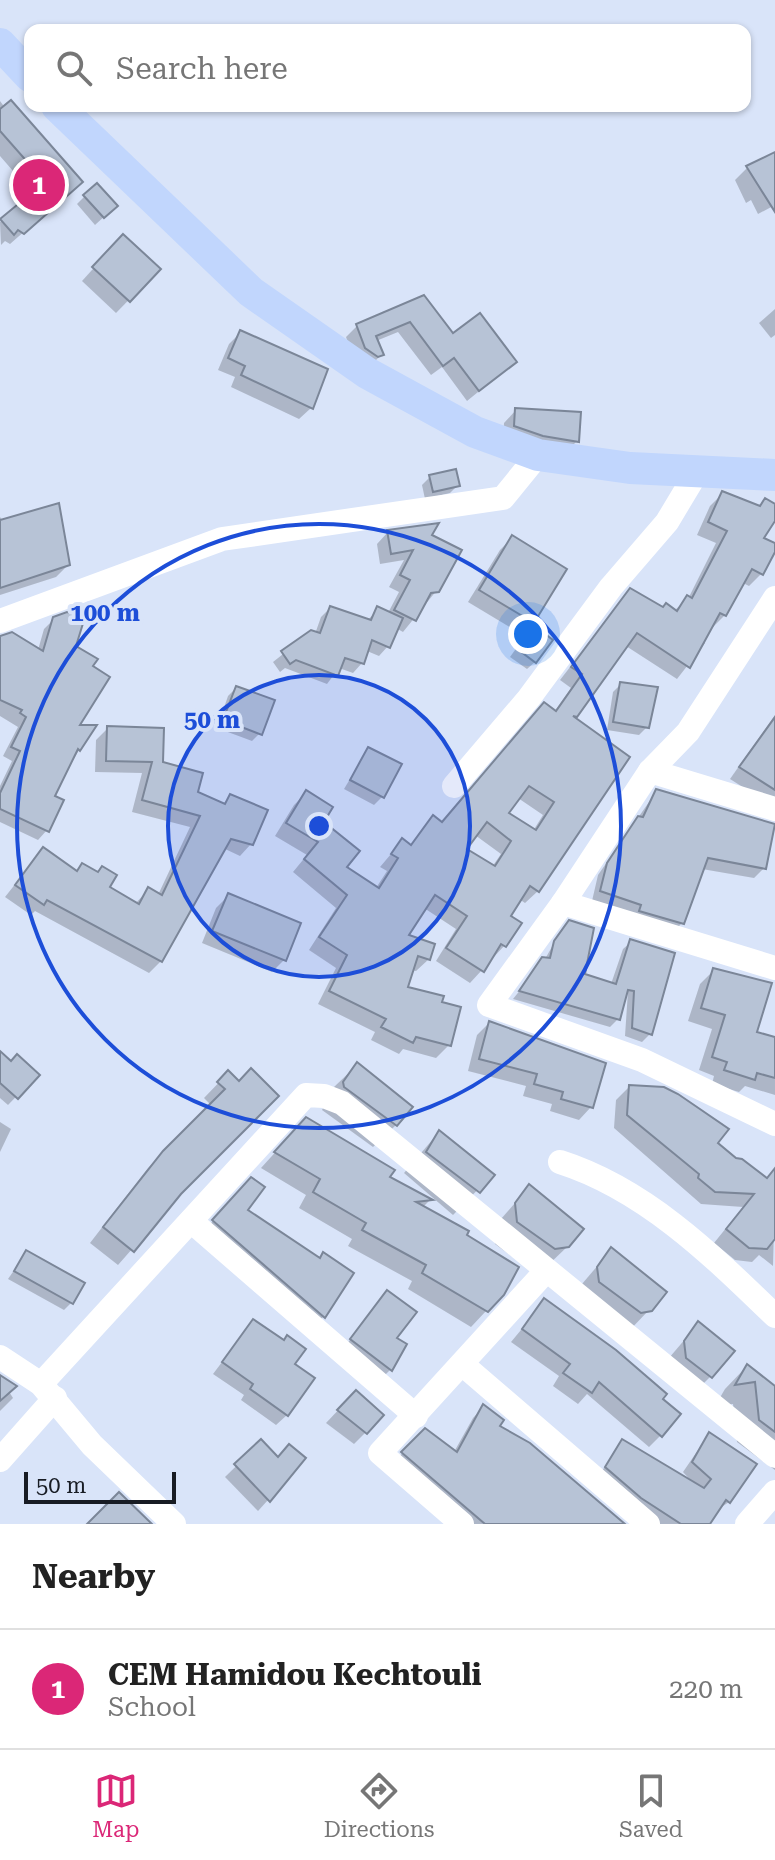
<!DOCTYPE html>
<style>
body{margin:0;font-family:"Roboto Serif",serif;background:#f2f2f2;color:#222}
.scale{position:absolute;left:24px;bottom:20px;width:152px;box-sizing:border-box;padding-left:8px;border:4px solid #181c24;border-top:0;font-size:22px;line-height:28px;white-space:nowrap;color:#181c24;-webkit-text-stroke:6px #d9e4f9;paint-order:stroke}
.you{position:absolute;left:528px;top:634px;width:28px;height:28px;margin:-20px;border:6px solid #fff;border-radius:50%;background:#1a73e8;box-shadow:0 0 0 12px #1a73e833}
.badge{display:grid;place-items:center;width:52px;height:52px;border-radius:50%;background:#db2777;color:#fff;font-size:26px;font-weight:700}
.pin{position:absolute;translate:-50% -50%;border:4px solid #fff;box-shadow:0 2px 8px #0006}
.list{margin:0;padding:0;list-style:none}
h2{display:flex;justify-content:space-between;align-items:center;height:104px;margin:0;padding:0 32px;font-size:34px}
h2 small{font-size:26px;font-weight:400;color:#767676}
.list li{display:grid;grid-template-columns:52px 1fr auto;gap:24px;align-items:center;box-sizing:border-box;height:120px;padding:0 32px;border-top:2px solid #e0e0e0}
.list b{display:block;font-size:30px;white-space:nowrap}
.list p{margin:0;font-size:26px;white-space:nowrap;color:#767676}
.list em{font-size:26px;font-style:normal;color:#767676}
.icon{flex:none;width:44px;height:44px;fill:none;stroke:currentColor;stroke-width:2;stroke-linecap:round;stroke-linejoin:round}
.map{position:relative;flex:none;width:775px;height:1524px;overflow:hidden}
.search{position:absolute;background:#fff;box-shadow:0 2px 6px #0004;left:24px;right:24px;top:24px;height:88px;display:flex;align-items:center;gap:20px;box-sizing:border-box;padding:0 28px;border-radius:16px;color:#767676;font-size:30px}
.sheet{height:224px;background:#fff}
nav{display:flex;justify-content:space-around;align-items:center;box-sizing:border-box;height:112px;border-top:2px solid #e0e0e0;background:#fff;font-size:22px;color:#767676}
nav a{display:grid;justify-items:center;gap:4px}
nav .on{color:#db2777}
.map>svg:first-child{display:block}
</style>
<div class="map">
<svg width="775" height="1524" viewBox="0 0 775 1524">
<rect width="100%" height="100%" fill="#d9e4f9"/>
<g fill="#0003" fill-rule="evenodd">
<polygon points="0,101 68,193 10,244 5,241 1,245 0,222 33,194 0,156"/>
<polygon points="775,154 775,205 758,214 751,200 746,203 735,180 747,168"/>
<polygon points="85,196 107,214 95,225 77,204"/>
<polygon points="111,249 158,270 116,313 82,281"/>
<polygon points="423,297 453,336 515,362 467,401 442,367 431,375 398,332 376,341 382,354 371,365 354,359 346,337 357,326"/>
<polygon points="775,309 775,335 771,338 759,323"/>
<polygon points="241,332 311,408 299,419 231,387 235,377 218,370 229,344"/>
<polygon points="516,410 577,441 565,453 503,438 504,423"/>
<polygon points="455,472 458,485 450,493 425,499 422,485 430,477"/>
<path d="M722 494 758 507 765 500 775 507V518L761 538 775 548 761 574 749 586 743 583 725 615 700 640 705 643 677 679 626 646 573 718 627 757 538 891 525 903 519 899 508 916 519 924 504 946 470 983 436 961 456 929 424 908 406 936 429 959 416 971 411 970 405 989 440 1003 449 1045 436 1058 403 1049 399 1054 371 1040 375 1032 318 1004 336 968 309 950 336 908 293 872 307 855 275 836 294 805 306 793 344 868 376 888 387 871 380 867 402 841 410 846 434 818 441 824 554 712 571 688 560 680 630 590 663 609 674 611 689 597 716 543 697 535 710 506ZM518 798 543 815 533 831 506 814ZM475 835 501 854 492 867 464 850Z"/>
<polygon points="0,517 3,521 68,565 56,577 0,595"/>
<polygon points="388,532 429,536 437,590 403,632 396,628 388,646 379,656 367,651 362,663 353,673 339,668 327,684 285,668 280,672 273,662 311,632 315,634 321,617 330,608 367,621 378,609 388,613 399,592 389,587 404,560 380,564 377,544"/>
<polygon points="512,538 533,622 521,634 468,602 500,550"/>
<polygon points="54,619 90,667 77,727 79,750 52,796 47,830 38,840 0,822 0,786 12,761 3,756 18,727 0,716 0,637 38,650 44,629"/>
<polygon points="525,636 535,662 527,669 510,657"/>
<polygon points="621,684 647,727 639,735 607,730 613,692"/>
<polygon points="236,688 260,733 252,741 217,728 228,696"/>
<polygon points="775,715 775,802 768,803 730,779"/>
<polygon points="108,728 161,764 196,793 222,805 231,796 251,844 240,856 223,848 161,961 149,973 35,911 31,915 5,897 43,849 75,872 82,865 107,888 135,904 148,890 158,895 190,827 132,812 142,773 95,772 96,740"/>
<polygon points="368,749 382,797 374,805 344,789"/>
<polygon points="656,792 764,868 754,878 702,869 682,923 672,933 592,901 598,875"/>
<polygon points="228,896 284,960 272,972 202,943 216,908"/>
<polygon points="561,931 582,976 611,984 623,949 631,942 650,1034 642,1042 625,1036 628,991 618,1019 610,1027 513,999 545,959"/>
<polygon points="714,970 755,1034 775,1039 775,1095 745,1086 739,1092 712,1084 714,1076 699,1070 712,1029 688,1021 700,984"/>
<polygon points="489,1023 591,1107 579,1120 550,1111 552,1104 523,1096 526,1086 468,1071 477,1035"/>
<polygon points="0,1060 37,1075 8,1105 0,1098"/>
<polygon points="357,1065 396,1125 373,1147 322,1110 334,1087"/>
<polygon points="228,1073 239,1084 191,1182 118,1265 90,1243 148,1168 211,1105 204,1098"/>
<polygon points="629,1087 699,1113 702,1110 726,1130 715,1144 775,1190 773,1266 759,1255 752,1262 735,1260 714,1243 743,1207 701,1204 614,1128 616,1100"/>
<polygon points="0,1122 11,1129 0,1152"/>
<polygon points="439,1132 492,1175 453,1215 404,1173"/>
<polygon points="291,1135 388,1177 430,1200 422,1208 464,1236 502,1294 471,1327 408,1289 412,1281 348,1246 352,1239 299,1208 306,1195 261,1168"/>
<polygon points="529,1187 568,1246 544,1269 532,1271 495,1244 493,1228"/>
<polygon points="240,1191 245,1210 324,1316 313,1327 203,1232"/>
<polygon points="611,1250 650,1309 627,1333 576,1291"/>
<polygon points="27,1252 71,1303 64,1310 8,1279"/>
<polygon points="388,1293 394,1339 391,1369 380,1380 341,1351"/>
<polygon points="545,1301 660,1399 661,1435 649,1447 587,1394 578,1404 553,1386 559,1376 511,1342"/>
<polygon points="253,1321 292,1365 287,1415 276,1425 241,1400 244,1395 213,1374"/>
<polygon points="698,1324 711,1376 688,1399 663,1365"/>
<polygon points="747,1366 775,1388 775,1470 737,1442 733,1404 715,1406 725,1389"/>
<polygon points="0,1377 13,1398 0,1411"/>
<polygon points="344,1404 366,1432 354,1444 326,1423"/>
<polygon points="483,1407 497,1427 622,1524 462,1524 392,1464 425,1430 454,1452 473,1418"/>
<polygon points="709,1434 729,1502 717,1510 707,1524 657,1524 597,1478 622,1442 694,1484 683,1472"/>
<polygon points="261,1442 268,1500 258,1511 225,1477"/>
</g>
<g fill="#b7c3d6" stroke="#7b8698" stroke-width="2" fill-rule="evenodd">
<polygon points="11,100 83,182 24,234 18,230 14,235 0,219 45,182 0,131 0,109"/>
<polygon points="775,152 775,212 746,166"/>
<polygon points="97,183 118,206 104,218 83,195"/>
<polygon points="123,234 161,269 130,302 92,267"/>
<polygon points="424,295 453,333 480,313 517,362 479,391 454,358 443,366 410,322 376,336 384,355 378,357 365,348 356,324"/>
<polygon points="240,330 328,369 313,409 241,375 245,366 228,358"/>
<polygon points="515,408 581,412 579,442 543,436 514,426"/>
<polygon points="456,469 460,486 433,492 429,475"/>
<path d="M722 491 760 506 765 498 775 504V521L764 538 775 543V552L763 575 752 569 726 616 720 613 690 668 637 633 577 717 573 716 630 757 539 892 530 886 511 916 522 923 506 947 501 944 484 972 446 948 467 916 435 895 409 935 435 944 430 960 418 956 408 987 444 996 442 1002 461 1007 451 1046 416 1037 413 1043 381 1027 386 1019 329 991 347 955 319 937 347 895 304 859 318 842 286 823 306 790 333 807 324 822 360 851 347 867 379 888 398 858 391 854 402 838 411 845 433 815 442 822 544 702 556 711 582 674 571 667 630 588 663 607 666 603 677 611 687 595 692 598 727 531 708 522ZM529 786 554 802 536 830 509 813ZM487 822 511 841 495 866 467 849Z"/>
<polygon points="59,503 70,565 0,588 0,520"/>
<polygon points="439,523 432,535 462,550 439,592 431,593 416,621 394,610 410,580 400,575 413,550 391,554 387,530"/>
<polygon points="512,535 567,569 534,623 479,590"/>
<polygon points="330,606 371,620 377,606 403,618 390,648 372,640 364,664 345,658 338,676 296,660 290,664 281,651 311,630 320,633"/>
<polygon points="67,612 85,617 76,646 98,659 93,666 110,677 80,725 97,725 80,751 78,749 55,796 64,800 49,832 0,809 0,793 20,751 11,747 26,717 20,713 22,710 0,700 0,636 12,632 43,651 53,617"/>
<polygon points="533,625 553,640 536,663 516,648"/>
<polygon points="620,682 658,687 649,728 613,722"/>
<polygon points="236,686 275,700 262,735 223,720"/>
<polygon points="775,717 775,790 739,767"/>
<polygon points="107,726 164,728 163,762 203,773 198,792 225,804 230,794 268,810 253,845 231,839 162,962 47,900 44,905 15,885 43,847 77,871 82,863 98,872 102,866 117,875 110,887 139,904 148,887 162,895 200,816 142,800 152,762 106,761"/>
<polygon points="368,747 402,764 384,798 350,780"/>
<polygon points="656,789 775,824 766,869 708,858 684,924 639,911 641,905 600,891 607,863 638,816 643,817"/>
<polygon points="228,893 301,923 286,961 212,931"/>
<polygon points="569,920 594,928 585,974 616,984 630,939 675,953 652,1035 632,1028 634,991 628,990 620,1020 519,991 542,957 550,958 554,941"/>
<polygon points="713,968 772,983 757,1032 775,1037 775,1078 757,1073 755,1080 724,1070 727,1062 712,1057 725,1015 701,1008"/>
<polygon points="489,1021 606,1063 593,1108 561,1099 563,1092 534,1084 537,1074 479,1059"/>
<polygon points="0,1051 11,1061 17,1054 40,1075 18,1099 0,1083"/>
<polygon points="357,1062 413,1107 397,1126 344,1087 343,1082"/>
<polygon points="251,1068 279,1096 181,1194 134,1252 103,1227 163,1151 225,1089 217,1082 228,1070 239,1081"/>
<polygon points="629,1085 664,1087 678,1094 729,1129 718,1143 736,1158 742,1159 767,1178 775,1168 775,1239 767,1249 749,1248 726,1229 754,1194 715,1192 698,1178 699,1174 627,1115"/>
<polygon points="306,1117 395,1170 390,1177 433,1200 416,1202 469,1231 467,1235 519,1267 504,1295 488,1312 422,1273 426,1265 362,1230 366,1223 313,1192 320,1179 274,1152"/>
<polygon points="439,1130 495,1175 480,1193 426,1152"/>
<polygon points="251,1177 265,1187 248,1210 320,1258 323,1252 354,1273 325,1318 212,1220"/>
<polygon points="529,1184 584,1229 569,1247 555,1249 517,1222 515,1203"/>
<polygon points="611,1247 667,1292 652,1311 641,1313 599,1282 597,1267"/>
<polygon points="26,1250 85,1283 73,1304 14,1271"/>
<polygon points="387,1290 417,1312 397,1338 407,1344 392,1371 350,1339"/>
<polygon points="544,1298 616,1350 667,1394 663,1399 681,1414 662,1437 599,1382 592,1393 563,1373 570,1364 522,1329"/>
<polygon points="253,1319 284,1340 287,1335 306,1349 295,1364 315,1378 288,1416 250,1389 253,1384 222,1362"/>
<polygon points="698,1321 735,1351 712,1378 686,1358 684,1341"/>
<polygon points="747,1364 775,1386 775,1432 759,1420 755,1382 735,1385"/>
<polygon points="0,1375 17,1386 0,1401"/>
<polygon points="356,1390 384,1415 367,1434 337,1410"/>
<polygon points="483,1404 504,1420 500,1426 530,1443 625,1524 485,1524 401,1452 425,1428 457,1452"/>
<polygon points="709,1432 757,1464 730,1503 726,1500 710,1524 681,1524 641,1498 605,1467 622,1439 704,1488 711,1479 692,1462"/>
<polygon points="261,1439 278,1457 289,1444 306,1458 270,1502 234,1464"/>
<polygon points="119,1492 152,1524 87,1524"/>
</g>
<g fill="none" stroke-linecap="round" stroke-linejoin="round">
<g stroke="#fff" stroke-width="24">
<polyline points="775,598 688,732 650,771 563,903 489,1005 642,1060 775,1124"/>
<polyline points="0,621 222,539 503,498 538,455"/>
<polyline points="650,771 775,809"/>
<polyline points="454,786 529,698 611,587 667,522 697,472"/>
<polyline points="563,903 775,968"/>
<path d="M560 1162C645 1189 712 1255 775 1316"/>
<polyline points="191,1221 416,1416"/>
<polyline points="0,1357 41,1384 92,1445 174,1524"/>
<polyline points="462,1364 648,1524"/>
<polyline points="41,1384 306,1095 324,1096 342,1103 775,1456"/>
<polyline points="0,1460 55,1398"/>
<polyline points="462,1524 380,1453 546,1271"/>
<polyline points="747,1524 775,1492"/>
</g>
<g stroke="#c1d6fd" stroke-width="32">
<polyline points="0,44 30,76"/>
<polyline points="57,106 251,292 367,373 475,432 538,455 630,468 775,475"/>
</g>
</g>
<circle cx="319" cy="826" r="151" fill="#1d4ed8" fill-opacity=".12"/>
<g fill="none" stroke="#1d4ed8" stroke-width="4">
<circle cx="319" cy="826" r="151"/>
<circle cx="319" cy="826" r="302"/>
</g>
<circle cx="319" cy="826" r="12" fill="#1d4ed8" stroke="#d9e4f9" stroke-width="4"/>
<g font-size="24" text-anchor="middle" font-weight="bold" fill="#1d4ed8" stroke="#d9e4f9" stroke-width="8" stroke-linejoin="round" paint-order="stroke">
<text x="105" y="621">100 m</text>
<text x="212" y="728">50 m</text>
</g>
</svg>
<div class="scale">50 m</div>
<div class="you"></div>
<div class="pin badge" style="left:39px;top:185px">1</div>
<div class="search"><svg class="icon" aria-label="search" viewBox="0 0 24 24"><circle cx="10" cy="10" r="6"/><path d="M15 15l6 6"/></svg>Search here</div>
</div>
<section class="sheet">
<h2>Nearby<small></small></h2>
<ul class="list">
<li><span class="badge">1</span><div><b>CEM Hamidou Kechtouli</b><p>School</p></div><em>220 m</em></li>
</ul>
</section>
<nav>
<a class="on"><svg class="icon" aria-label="map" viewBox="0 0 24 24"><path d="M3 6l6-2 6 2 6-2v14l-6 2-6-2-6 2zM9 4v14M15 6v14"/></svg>Map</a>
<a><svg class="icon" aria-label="directions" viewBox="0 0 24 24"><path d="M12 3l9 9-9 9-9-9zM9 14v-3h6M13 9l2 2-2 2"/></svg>Directions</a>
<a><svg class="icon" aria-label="saved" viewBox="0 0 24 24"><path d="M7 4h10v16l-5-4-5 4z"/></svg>Saved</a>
</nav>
